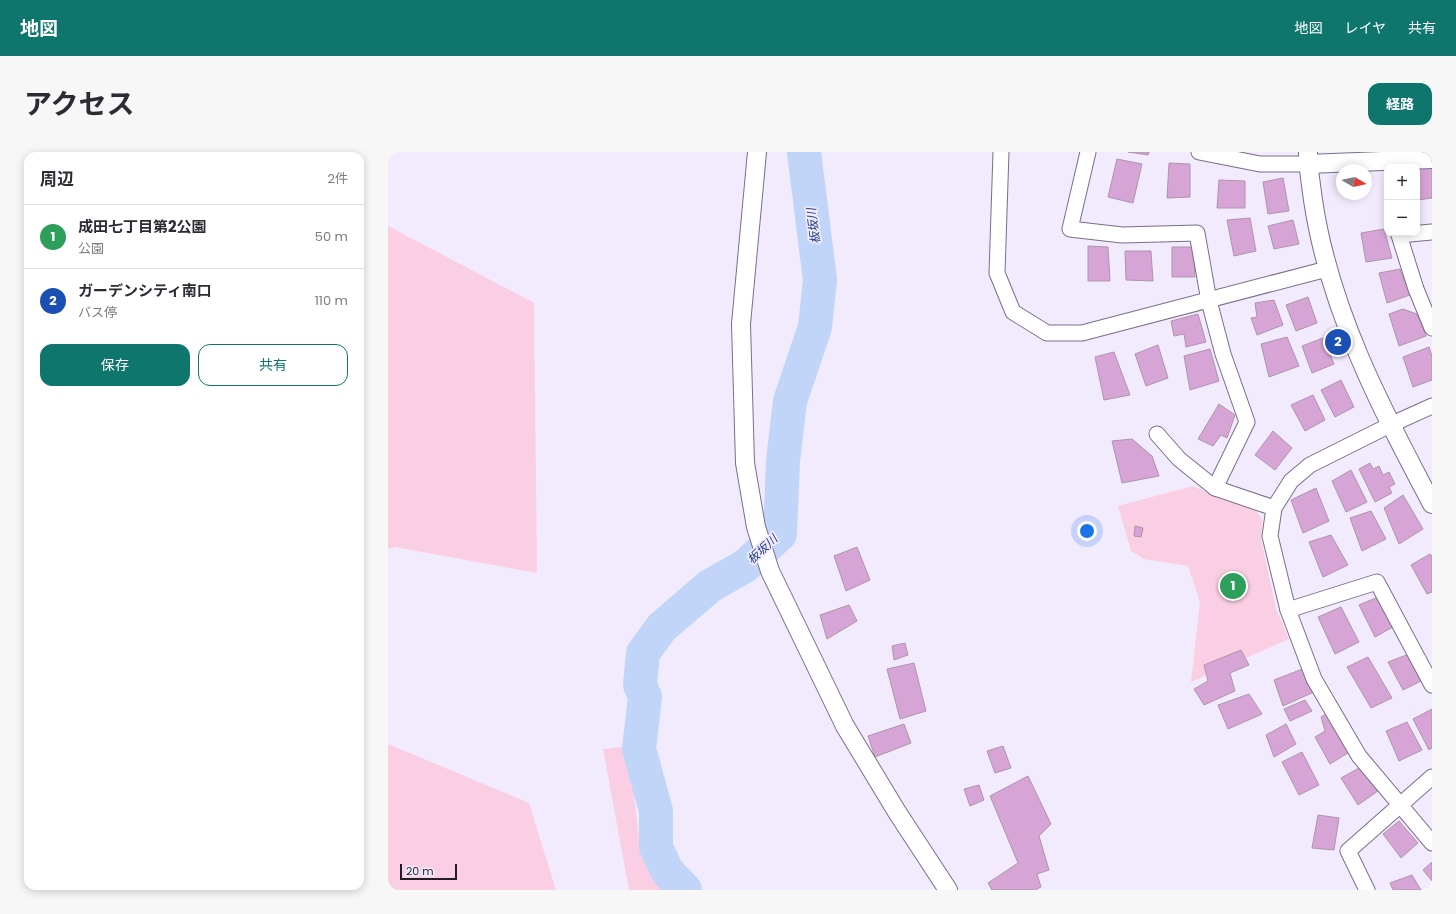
<!DOCTYPE html>
<html lang="ja">
<meta charset="utf-8">
<style>
body{margin:0;font-family:Poppins,"Noto Sans JP",sans-serif;background:#f7f7f7;color:#2b2b33}
.controls{position:absolute;right:12px;top:12px;display:grid;overflow:hidden;border-radius:8px;box-shadow:0 2px 10px #0003}
.controls button{width:36px;height:36px;display:grid;place-items:center;padding:0;border:0;border-bottom:1px solid #e1e1e2;background:#fff;color:#2b2b33;font:20px sans-serif}
.compass{position:absolute;left:948px;top:12px;width:36px;height:36px;border-radius:50%;background:#fff;box-shadow:0 2px 10px #0003;rotate:99deg}
.scale{position:absolute;left:12px;bottom:10px;width:57px;box-sizing:border-box;padding-left:4px;border:2px solid #221d27;border-top:0;font-size:11px;line-height:14px;white-space:nowrap;color:#221d27;-webkit-text-stroke:3px #f2eafd;paint-order:stroke}
.you{position:absolute;left:699px;top:379px;width:14px;height:14px;margin:-10px;border:3px solid #fff;border-radius:50%;background:#1a73e8;box-shadow:0 0 0 6px #1a73e833}
.badge{display:grid;place-items:center;width:26px;height:26px;border-radius:50%;background:#0f766e;color:#fff;font-size:13px;font-weight:700}
.pin{position:absolute;translate:-50% -50%;border:2px solid #fff;box-shadow:0 1px 4px #0006}
.list{margin:0;padding:0;list-style:none}
h2{display:flex;justify-content:space-between;align-items:center;height:52px;margin:0;padding:0 16px;font-size:17px}
h2 small{font-size:13px;font-weight:400;color:#7c7c81}
.list li{display:grid;grid-template-columns:26px 1fr auto;gap:12px;align-items:center;box-sizing:border-box;height:64px;padding:0 16px;border-top:1px solid #e1e1e2}
.list b{display:block;font-size:15px;white-space:nowrap}
.list p{margin:0;font-size:13px;white-space:nowrap;color:#7c7c81}
.list em{font-size:13px;font-style:normal;color:#7c7c81}
.actions{display:flex;gap:8px;padding:12px 16px}
.actions a{flex:1;padding:9px 0;border:1px solid #0f766e;border-radius:12px;text-align:center;font-size:14px;color:#0f766e}
.actions .main{background:#0f766e;color:#fff}
.map{position:relative;flex:none;width:1044px;height:738px;overflow:hidden;border-radius:12px}
header{display:flex;align-items:center;gap:24px;box-sizing:border-box;height:56px;padding:0 20px;background:#0f766e;color:#fff}
header strong{font-size:19px}
nav{display:flex;gap:22px;margin-inline-start:auto;font-size:14px}
.intro{display:flex;align-items:center;justify-content:space-between;box-sizing:border-box;height:96px;padding:0 24px}
h1{margin:0;font-size:28px}
.button{padding:10px 18px;border-radius:12px;background:#0f766e;color:#fff;font-size:14px;font-weight:700}
main{display:flex;gap:24px;padding:0 24px}
aside{flex:1;background:#fff;border-radius:12px;box-shadow:0 2px 10px #0003}
.map>svg:first-child{display:block}
</style>
<header>
<strong>地図</strong>
<nav><a>地図</a><a>レイヤ</a><a>共有</a></nav>
</header>
<div class="intro"><h1>アクセス</h1><a class="button">経路</a></div>
<main>
<aside>
<h2>周辺<small>2件</small></h2>
<ul class="list">
<li><span class="badge" style="background:#2e9e5b">1</span><div><b>成田七丁目第2公園</b><p>公園</p></div><em>50 m</em></li>
<li><span class="badge" style="background:#1a4fb4">2</span><div><b>ガーデンシティ南口</b><p>バス停</p></div><em>110 m</em></li>
</ul>
<div class="actions"><a class="main">保存</a><a>共有</a></div>
</aside>
<div class="map">
<svg width="1044" height="738" viewBox="0 0 1044 738">
<rect width="100%" height="100%" fill="#f2eafd"/>
<g fill="#fbcfe3">
<polygon points="0,74 146,151 149,421 7,395 0,397"/>
<polygon points="805,334 835,348 867,357 874,368 873,387 888,457 901,487 803,530 812,450 800,414 756,407 743,399 730,354"/>
<polygon points="0,592 141,651 168,738 0,738"/>
<polygon points="240,594 251,685 274,736 279,738 241,738 215,597"/>
</g>
<g fill="none" stroke-linecap="round" stroke-linejoin="round">
<polyline stroke="#c1d5f8" stroke-width="34" points="297,738 279,719 268,695 268,659 251,597 257,545 252,533 255,501 274,475 322,434 357,414 392,382 395,309 402,249 427,175 432,128 416,0"/>
</g>
<g fill="#d7a4d6" stroke="#ad95ac">
<polygon points="740,0 761,0 760,3"/>
<polygon points="729,7 754,12 745,51 720,45"/>
<polygon points="781,11 802,12 802,45 779,46"/>
<polygon points="1044,15 1044,46 1030,48 1029,16"/>
<polygon points="895,26 901,59 880,62 875,30"/>
<polygon points="831,28 857,29 857,56 829,56"/>
<polygon points="862,66 868,99 846,104 839,68"/>
<polygon points="905,68 911,92 886,97 880,74"/>
<polygon points="996,77 1004,106 978,110 973,81"/>
<polygon points="700,94 720,95 722,129 700,129"/>
<polygon points="784,95 805,95 807,125 784,125"/>
<polygon points="737,99 763,99 765,129 738,128"/>
<polygon points="1012,117 1022,143 999,151 991,121"/>
<polygon points="920,145 929,171 908,179 898,153"/>
<polygon points="886,148 895,173 869,183 863,166 869,165 867,151"/>
<polygon points="1015,157 1029,162 1038,184 1011,194 1001,162"/>
<polygon points="810,162 818,190 798,195 796,182 786,184 783,169"/>
<polygon points="899,185 911,214 881,225 873,192"/>
<polygon points="935,186 946,212 924,221 914,194"/>
<polygon points="770,193 780,226 758,234 747,202"/>
<polygon points="1041,195 1044,204 1044,228 1025,235 1015,205"/>
<polygon points="822,197 831,229 802,238 796,204"/>
<polygon points="726,200 742,243 716,248 707,205"/>
<polygon points="953,228 966,255 947,265 933,238"/>
<polygon points="925,243 937,268 917,279 903,253"/>
<polygon points="831,252 847,263 839,286 833,283 825,294 810,287"/>
<polygon points="885,279 904,296 887,318 867,303"/>
<polygon points="744,287 764,304 771,324 734,331 724,289"/>
<polygon points="982,311 985,317 991,314 995,323 1001,320 1007,332 1001,335 1004,341 987,350 971,317"/>
<polygon points="963,318 979,350 958,360 944,329"/>
<polygon points="928,336 941,369 915,381 903,348"/>
<polygon points="1015,343 1035,377 1011,392 996,356"/>
<polygon points="983,359 998,387 974,399 962,366"/>
<polygon points="747,374 755,376 753,385 746,384"/>
<polygon points="943,383 960,413 935,425 921,390"/>
<polygon points="469,395 482,428 458,439 446,404"/>
<polygon points="1042,402 1044,404 1044,440 1039,442 1023,413"/>
<polygon points="990,445 1005,475 987,485 971,453"/>
<polygon points="461,453 469,469 439,487 432,463"/>
<polygon points="953,455 971,490 947,502 930,465"/>
<polygon points="517,491 520,503 506,508 504,494"/>
<polygon points="853,498 861,513 842,521 847,539 816,553 806,537 820,529 816,513"/>
<polygon points="1021,502 1035,528 1015,538 1000,510"/>
<polygon points="980,505 1004,546 983,556 959,515"/>
<polygon points="526,511 538,559 512,567 499,517"/>
<polygon points="917,516 928,539 895,554 886,528"/>
<polygon points="861,542 874,562 840,577 830,553"/>
<polygon points="917,548 924,559 902,569 896,557"/>
<polygon points="1044,557 1044,596 1041,598 1025,567"/>
<polygon points="940,561 963,599 942,612 927,585 937,579 933,565"/>
<polygon points="1019,570 1034,598 1011,609 998,579"/>
<polygon points="516,572 523,591 487,605 480,584"/>
<polygon points="898,572 908,592 886,605 878,583"/>
<polygon points="615,594 623,616 607,621 599,599"/>
<polygon points="914,600 931,633 911,643 894,610"/>
<polygon points="971,616 990,639 970,653 953,626"/>
<polygon points="640,624 663,672 651,684 661,718 649,722 653,735 647,738 604,738 600,731 630,711 602,644"/>
<polygon points="591,633 596,648 582,654 576,637"/>
<polygon points="930,663 951,666 946,698 924,696"/>
<polygon points="1011,669 1030,691 1013,706 995,682"/>
<polygon points="1044,710 1044,729 1035,718"/>
<polygon points="1024,723 1033,738 1005,738 1002,731"/>
</g>
<g fill="none" stroke-linecap="round" stroke-linejoin="round">
<defs>
<g id="minor">
<polyline points="613,0 609,121 625,160 659,181 694,181 939,117"/>
<polyline points="700,0 682,77 734,83 809,81 821,149 835,202 859,270 827,336"/>
<polyline points="811,0 872,12 920,12"/>
<polyline points="1044,80 1011,83 1028,137 1044,176"/>
<polyline points="1044,254 1002,273 922,313 903,329 886,356 882,384 900,458 926,527 971,604 1044,691"/>
<polyline points="769,282 791,307 827,336 886,356"/>
<polyline points="900,458 989,430 1044,533"/>
<polyline points="979,738 960,699 1044,625"/>
</g>
<g id="tertiary">
<polyline points="369,0 353,172 357,311 368,375 382,419 457,574 509,660 560,738"/>
<path d="M920 0C920 16 923 32 925 48 941 157 993 256 1044 352"/>
<polyline points="920,12 1044,7"/>
</g>
</defs>
<use href="#minor" stroke="#7b6e89" stroke-width="17"/>
<use href="#tertiary" stroke="#7b6e89" stroke-width="20"/>
<use href="#minor" stroke="#fff" stroke-width="15"/>
<use href="#tertiary" stroke="#fff" stroke-width="18"/>
</g>
<g text-anchor="middle" dominant-baseline="central" stroke-width="3.5" stroke-linejoin="round" paint-order="stroke">
<g font-size="12" font-style="italic" fill="#214386" stroke="#f2eafd">
<text transform="translate(425 74) rotate(-97)">板坂川</text>
<text transform="translate(374 397) rotate(-43)">板坂川</text>
</g>
</g>
</svg>
<div class="controls">
<button>+</button>
<button>−</button>
</div>
<svg class="compass" viewBox="-18 -18 36 36"><path d="M0-13l5 13h-10z" fill="#e53935"/><path d="M0 13l5-13h-10z" fill="#7c7c81"/></svg>
<div class="scale">20 m</div>
<div class="you"></div>
<div class="pin badge" style="left:845px;top:434px;background:#2e9e5b">1</div>
<div class="pin badge" style="left:950px;top:190px;background:#1a4fb4">2</div>
</div>
</main>
